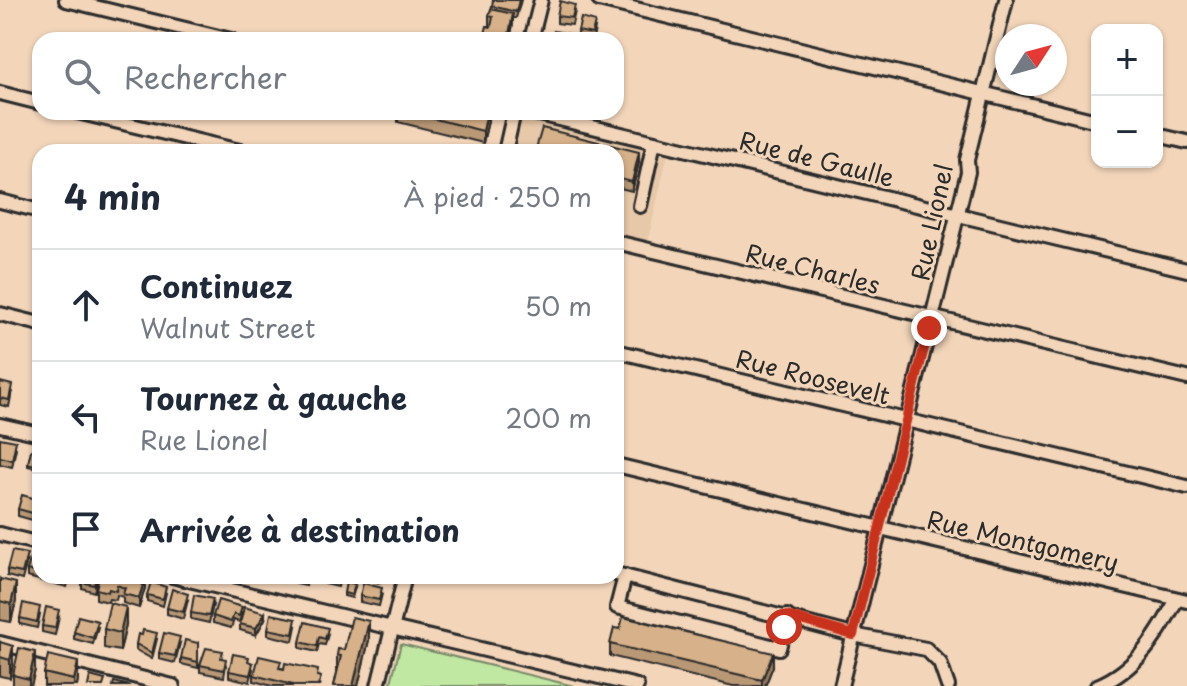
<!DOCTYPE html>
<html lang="fr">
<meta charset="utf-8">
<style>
body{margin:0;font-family:"Playpen Sans",sans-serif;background:#f2f2f3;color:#1f2937}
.controls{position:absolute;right:24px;top:24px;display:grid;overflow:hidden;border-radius:16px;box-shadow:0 2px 6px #0004}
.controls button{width:72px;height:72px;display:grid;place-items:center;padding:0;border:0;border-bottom:2px solid #e0e1e3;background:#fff;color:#1f2937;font:40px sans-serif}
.compass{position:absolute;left:995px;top:24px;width:72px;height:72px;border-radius:50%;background:#fff;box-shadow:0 2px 6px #0004;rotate:54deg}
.stop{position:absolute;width:24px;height:24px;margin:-18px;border:6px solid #c8321e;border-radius:50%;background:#fff}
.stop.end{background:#c8321e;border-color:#fff;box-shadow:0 2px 8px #0008}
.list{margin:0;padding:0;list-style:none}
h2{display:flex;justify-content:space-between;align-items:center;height:104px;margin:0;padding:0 32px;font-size:34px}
h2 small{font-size:26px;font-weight:400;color:#747a83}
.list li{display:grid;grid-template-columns:52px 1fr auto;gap:24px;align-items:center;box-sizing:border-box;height:112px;padding:0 32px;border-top:2px solid #e0e1e3}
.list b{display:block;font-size:30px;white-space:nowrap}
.list p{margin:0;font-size:26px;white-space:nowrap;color:#747a83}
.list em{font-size:26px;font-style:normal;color:#747a83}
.icon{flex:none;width:44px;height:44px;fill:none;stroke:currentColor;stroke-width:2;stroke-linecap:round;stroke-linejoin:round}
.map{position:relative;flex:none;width:1187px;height:686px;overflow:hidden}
.search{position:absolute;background:#fff;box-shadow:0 2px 6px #0004;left:32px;top:32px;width:592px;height:88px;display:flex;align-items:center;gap:20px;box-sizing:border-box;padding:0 28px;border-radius:24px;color:#747a83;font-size:30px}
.panel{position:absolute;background:#fff;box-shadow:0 2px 6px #0004;left:32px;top:144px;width:592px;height:440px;border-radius:24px}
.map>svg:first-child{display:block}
</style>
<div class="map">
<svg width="1187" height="686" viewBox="0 0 1187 686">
<rect width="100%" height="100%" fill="#f3d6ba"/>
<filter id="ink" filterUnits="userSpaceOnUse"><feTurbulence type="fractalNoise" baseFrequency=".0125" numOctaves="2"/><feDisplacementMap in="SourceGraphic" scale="16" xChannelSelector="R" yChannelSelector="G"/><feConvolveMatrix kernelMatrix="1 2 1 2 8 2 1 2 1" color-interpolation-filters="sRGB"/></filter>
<g filter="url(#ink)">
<polygon fill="#e7c8a8" points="514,112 530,112 670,145 646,249 616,242 616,152 505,152"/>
<polygon fill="#c1e8a3" stroke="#768a67" stroke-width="2" points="401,644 574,686 390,686"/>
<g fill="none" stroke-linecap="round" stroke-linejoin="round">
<defs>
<g id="minor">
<polyline points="66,0 231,40"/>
<polyline points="599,0 1097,121"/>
<polyline points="531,40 541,0"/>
<polyline points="0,93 40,103"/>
<polyline points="77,112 244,152"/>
<polyline points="530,112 1187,270"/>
<polyline points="1157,135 1187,142"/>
<polyline points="505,152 514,112"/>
<polyline points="0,201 40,211"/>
<polyline points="640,206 654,142"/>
<polyline points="616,242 1187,378"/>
<polyline points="0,314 40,324"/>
<polyline points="616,351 1187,487"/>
<polyline points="0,425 40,434"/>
<polyline points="616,465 1187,601"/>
<polyline points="0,534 40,544"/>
<polyline points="616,574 853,635 926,649 940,663 948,686"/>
<polyline points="172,576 637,686"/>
<polyline points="625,576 617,607 779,648 787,616"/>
<polyline points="0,643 173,686"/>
<polyline points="378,686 405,576"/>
<polyline points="841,686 968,172 967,160 1006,0"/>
<path d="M1097 686C1137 670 1158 635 1177 599"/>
</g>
</defs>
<use href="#minor" stroke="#2b2b2b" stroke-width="18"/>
<use href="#minor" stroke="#f3d6ba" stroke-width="12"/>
</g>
<g fill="#b99876" stroke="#2b2b2b" stroke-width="2">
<polygon points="521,0 516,18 513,18 513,24 510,40 485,40 485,34 492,26 489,26 489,16 492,6"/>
<polygon points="575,11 572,25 557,23 557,16"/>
<polygon points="595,28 593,40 578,37 578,31"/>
<polygon points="398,112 488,112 488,121 483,143 398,122"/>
<polygon points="616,152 639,162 632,191 616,187"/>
<polygon points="0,382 12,391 9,407 0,405"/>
<polygon points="0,438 16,448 12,467 0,464"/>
<polygon points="40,447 40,469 28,466 28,463"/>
<polygon points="40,506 36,521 18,516 18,509"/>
<polygon points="40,556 40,576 48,576 46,582 27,577 27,570"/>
<polygon points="27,561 22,580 7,576 7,570"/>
<polygon points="53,576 70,576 67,587 52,583"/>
<polygon points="98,576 94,592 82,588 82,582"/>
<polygon points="99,576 145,588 139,608 123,603 123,597 117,595 116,600 109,599 108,602 96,599 96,589"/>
<polygon points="269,576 287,576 285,582"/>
<polygon points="308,576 306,586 296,584 296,581"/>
<polygon points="325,576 340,576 338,587 325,584"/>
<polygon points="362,576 382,576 380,583 362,578"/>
<polygon points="0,579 16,601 11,622 0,620"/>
<polygon points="355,587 352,598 344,596 344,593"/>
<polygon points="166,593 163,606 147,601 147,595"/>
<polygon points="382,594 379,606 360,602 360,596"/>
<polygon points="188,600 183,619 167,614 167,608"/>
<polygon points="213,605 209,623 191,619 191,613"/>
<polygon points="242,613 239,622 234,620 231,628 213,623 213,616"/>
<polygon points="40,614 37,628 20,624 20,618"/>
<polygon points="59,617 55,635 42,632 42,626"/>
<polygon points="265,619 256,635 240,630 240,624"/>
<polygon points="126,625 120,651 104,648 104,629"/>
<polygon points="296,626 293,641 268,635 268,629"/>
<polygon points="98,627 93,644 74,639 74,632"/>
<polygon points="328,634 325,645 319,644 317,652 300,648 300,642"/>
<polygon points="157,639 152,659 136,650 136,644"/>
<polygon points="369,640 358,686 334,686 337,673 337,655 344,650"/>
<polygon points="0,642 13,664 10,678 0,676"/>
<polygon points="180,643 175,663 159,659 159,653"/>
<polygon points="198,643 198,668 181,664 181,658"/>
<polygon points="610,644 773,666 765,686 733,686 610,656"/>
<polygon points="222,658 226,665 224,677 200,672 200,665"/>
<polygon points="249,662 253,669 250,682 229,677 229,671"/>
<polygon points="281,668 318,677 320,686 272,686 254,681 254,675"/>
<polygon points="35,670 31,686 13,686 13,675"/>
<polygon points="44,673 78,681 77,686 44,686"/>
</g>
<g fill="#967c60" stroke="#2b2b2b" stroke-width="2">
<polygon points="513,14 513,24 510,40 508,40"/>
<polygon points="487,112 488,121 483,143 483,131"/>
<polygon points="639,152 639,162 632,191 632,182"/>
<polygon points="145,578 145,588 139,608 139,598"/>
<polygon points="16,583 16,601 11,622 11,604"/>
<polygon points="126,607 126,625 120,651 120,633"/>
<polygon points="265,613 265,619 256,635 256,628"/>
<polygon points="369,621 369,640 358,686 353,686"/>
<polygon points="13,646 13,664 10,678 10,660"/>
<polygon points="35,652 35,670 31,686 29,686 29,679"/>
<polygon points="773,653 773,666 765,686 762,686 762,680"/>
<polygon points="78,662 78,681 77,686 74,686 74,680"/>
</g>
<g fill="#d7b189" stroke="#2b2b2b" stroke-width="2">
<polygon points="493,0 519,0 516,12 492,6"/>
<polygon points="560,1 575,5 572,18 557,16"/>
<polygon points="491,9 513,14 508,39 485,34 487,26 491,27 493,17 489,16"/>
<polygon points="581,18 595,22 592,34 578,31"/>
<polygon points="554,31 570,34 568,40 552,40"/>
<polygon points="407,112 487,112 483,131"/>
<polygon points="542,128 639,152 632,182 616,178 616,152 535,152"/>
<polygon points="0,382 12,385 9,400 0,398"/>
<polygon points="0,438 16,441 12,460 0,457"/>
<polygon points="37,446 40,447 40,463 34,461"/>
<polygon points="31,450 36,451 34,465 28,463"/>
<polygon points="22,495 40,500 36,514 18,509"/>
<polygon points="12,551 27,554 22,573 7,570"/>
<polygon points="32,554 40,556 40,574 27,570"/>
<polygon points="53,576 68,576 67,580"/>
<polygon points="83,576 97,576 94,585 82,582"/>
<polygon points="99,576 136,576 145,578 139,598 123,594 125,588 117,585 116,591 109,589 108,592 96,589"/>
<polygon points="297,576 307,576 306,583 296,581"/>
<polygon points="325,576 339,576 338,580 325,577"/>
<polygon points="0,579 16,583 11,604 0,601"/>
<polygon points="151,582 166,587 163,599 147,595"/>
<polygon points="346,582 355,584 352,595 344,593"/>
<polygon points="363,583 382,588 379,600 360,596"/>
<polygon points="172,589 188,594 183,612 167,608"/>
<polygon points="194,595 213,599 209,616 191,613"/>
<polygon points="218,600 242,607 239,616 234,614 231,622 213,616"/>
<polygon points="23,603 40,607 37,622 20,618"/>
<polygon points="110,603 126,607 120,633 104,629"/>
<polygon points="46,607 59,610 55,628 42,626"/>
<polygon points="244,607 265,613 256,628 240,624"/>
<polygon points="271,614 296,619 293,634 268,629"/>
<polygon points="78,616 98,621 93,638 74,632"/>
<polygon points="352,617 369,621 353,686 334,686 341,656 337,655 338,649 344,650"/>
<polygon points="623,617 773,653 762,680 610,644 614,628 620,629"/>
<polygon points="305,622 328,628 325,639 319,637 317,646 300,642"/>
<polygon points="143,630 157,633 152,653 136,644 138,634 142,635"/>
<polygon points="164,633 180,637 175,656 159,653"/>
<polygon points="185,640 198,643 198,662 181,658"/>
<polygon points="0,642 13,646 10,660 0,657"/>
<polygon points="19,648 35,652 29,679 13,675"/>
<polygon points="206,648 223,651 221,658 226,659 224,670 200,665"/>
<polygon points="233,654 249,657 248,661 253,663 250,675 229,671"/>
<polygon points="48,655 78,662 74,680 44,673"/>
<polygon points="259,656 281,661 279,668 284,669 285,663 318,670 317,676 321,677 318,686 297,686 254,675"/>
<polygon points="90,676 105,680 103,686 88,686"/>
<polygon points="114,682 130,686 113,686"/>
</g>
</g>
<g fill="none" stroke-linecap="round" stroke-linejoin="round" filter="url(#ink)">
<polyline stroke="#c8321e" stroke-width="10" points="784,627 787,616 853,635 929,328"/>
</g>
<g text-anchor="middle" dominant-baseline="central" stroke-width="6" stroke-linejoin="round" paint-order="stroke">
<g font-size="24" fill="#2b2b2b" stroke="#f3d6ba">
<text transform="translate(817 158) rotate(14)">Rue de Gaulle</text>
<text transform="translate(931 222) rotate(-78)">Rue Lionel</text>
<text transform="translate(813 268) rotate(14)">Rue Charles</text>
<text transform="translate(813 376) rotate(14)">Rue Roosevelt</text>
<text transform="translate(1023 540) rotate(13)">Rue Montgomery</text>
</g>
</g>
</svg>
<div class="controls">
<button>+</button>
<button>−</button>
</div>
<svg class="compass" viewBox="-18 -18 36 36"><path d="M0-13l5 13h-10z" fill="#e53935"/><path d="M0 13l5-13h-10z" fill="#747a83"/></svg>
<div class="stop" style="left:784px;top:627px"></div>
<div class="stop end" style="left:929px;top:328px"></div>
<div class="search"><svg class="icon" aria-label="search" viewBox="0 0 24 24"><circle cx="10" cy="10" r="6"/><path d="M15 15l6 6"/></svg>Rechercher</div>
<section class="panel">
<h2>4 min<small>À pied · 250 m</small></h2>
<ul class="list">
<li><svg class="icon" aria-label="ahead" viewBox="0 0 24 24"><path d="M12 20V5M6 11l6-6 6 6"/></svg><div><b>Continuez</b><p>Walnut Street</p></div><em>50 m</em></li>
<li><svg class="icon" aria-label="left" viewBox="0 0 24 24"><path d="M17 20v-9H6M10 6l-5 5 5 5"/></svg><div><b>Tournez à gauche</b><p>Rue Lionel</p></div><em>200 m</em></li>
<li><svg class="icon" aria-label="arrive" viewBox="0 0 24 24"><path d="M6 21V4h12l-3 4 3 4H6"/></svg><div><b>Arrivée à destination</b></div></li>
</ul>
</section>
</div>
